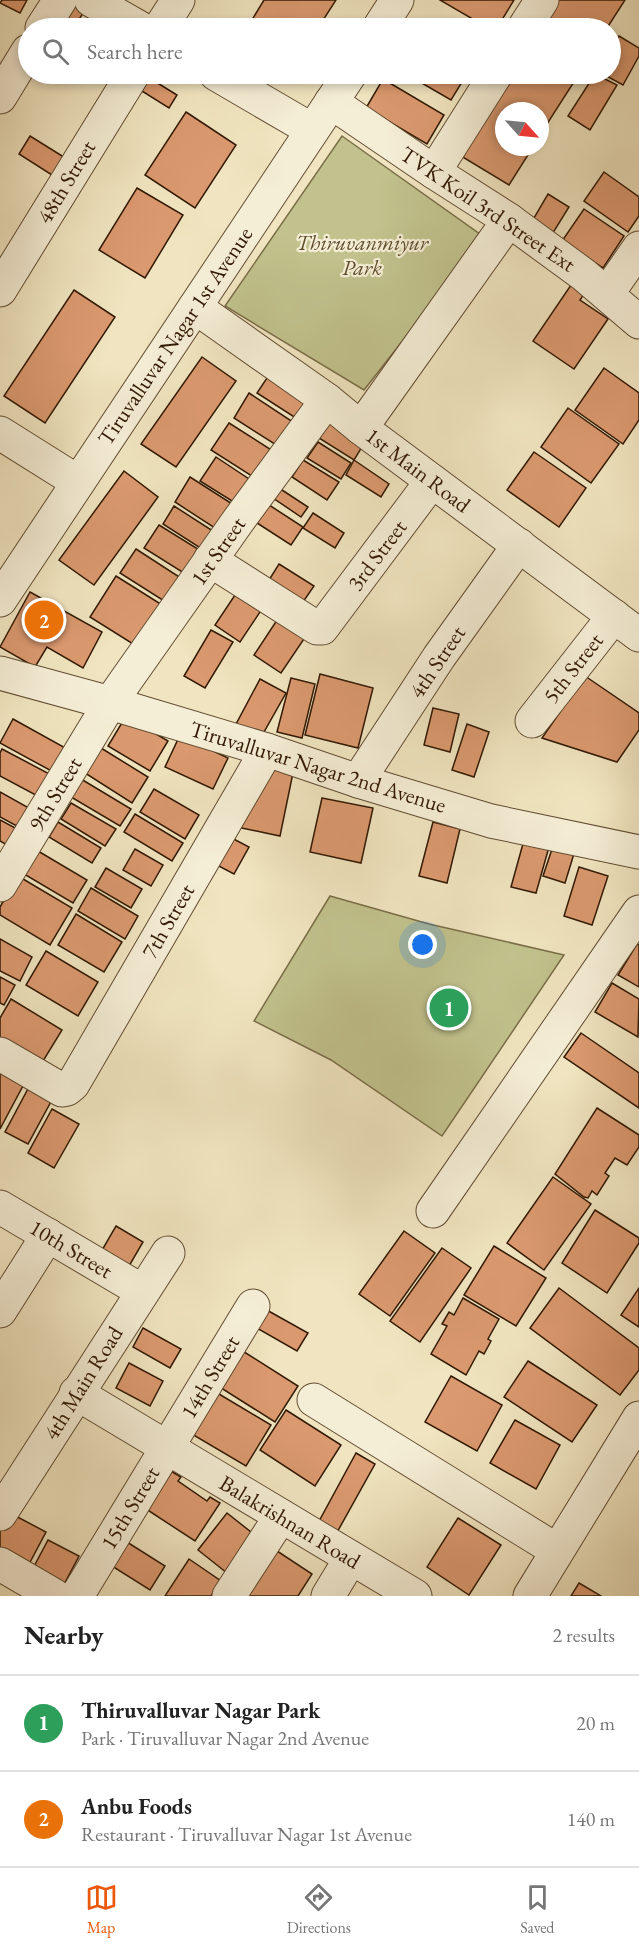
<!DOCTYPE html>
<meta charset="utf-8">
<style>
body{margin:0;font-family:"EB Garamond",serif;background:#f6f6f6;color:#222}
.compass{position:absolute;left:495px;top:102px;width:54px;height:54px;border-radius:50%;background:#fff;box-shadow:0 3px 9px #0003;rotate:117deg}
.you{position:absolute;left:423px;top:945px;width:21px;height:21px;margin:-15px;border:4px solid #fff;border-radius:50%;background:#1a73e8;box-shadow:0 0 0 9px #1a73e833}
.badge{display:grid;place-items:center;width:39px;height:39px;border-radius:50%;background:#ea580c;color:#fff;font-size:20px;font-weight:700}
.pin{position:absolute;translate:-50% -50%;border:3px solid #fff;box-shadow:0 2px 6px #0006}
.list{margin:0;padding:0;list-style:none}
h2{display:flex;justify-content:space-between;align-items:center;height:78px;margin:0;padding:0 24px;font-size:26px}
h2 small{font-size:20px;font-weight:400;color:#767676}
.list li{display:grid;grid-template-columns:39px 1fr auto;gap:18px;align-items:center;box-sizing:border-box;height:96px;padding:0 24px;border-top:2px solid #e0e0e0}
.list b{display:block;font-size:22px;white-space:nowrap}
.list p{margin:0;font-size:20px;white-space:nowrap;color:#767676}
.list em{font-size:20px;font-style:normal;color:#767676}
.icon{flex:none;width:33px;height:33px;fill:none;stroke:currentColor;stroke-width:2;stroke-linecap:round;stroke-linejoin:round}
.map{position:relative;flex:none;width:639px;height:1596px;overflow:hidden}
.search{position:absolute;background:#fff;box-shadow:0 3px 9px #0003;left:18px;right:18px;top:18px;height:66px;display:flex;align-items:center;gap:15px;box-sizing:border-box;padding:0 21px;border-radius:33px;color:#767676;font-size:22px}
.sheet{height:270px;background:#fff}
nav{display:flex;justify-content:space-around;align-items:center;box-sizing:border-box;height:84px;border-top:2px solid #e0e0e0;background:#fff;font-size:16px;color:#767676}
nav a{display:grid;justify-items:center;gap:3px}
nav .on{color:#ea580c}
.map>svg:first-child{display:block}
</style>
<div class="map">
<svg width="639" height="1596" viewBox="0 0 639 1596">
<rect width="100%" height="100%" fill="#f0e5c0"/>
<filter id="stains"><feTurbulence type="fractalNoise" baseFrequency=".00333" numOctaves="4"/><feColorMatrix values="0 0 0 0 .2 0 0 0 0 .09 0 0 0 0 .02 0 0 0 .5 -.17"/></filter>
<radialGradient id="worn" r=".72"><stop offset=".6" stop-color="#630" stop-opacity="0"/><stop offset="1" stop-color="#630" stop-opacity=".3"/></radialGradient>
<g fill="#c1c28d" stroke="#7a6e48" stroke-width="1.5">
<polygon points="342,136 484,237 364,390 225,306"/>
<polygon points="330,896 429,924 564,955 442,1136 331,1060 254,1021"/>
</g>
<g fill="#db996f" stroke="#321903" stroke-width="1.5">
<polygon points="2,0 27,0 20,13 0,3"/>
<polygon points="264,0 336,0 318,28 304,28 294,22 290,28 247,28"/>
<polygon points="440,0 514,0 497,28 488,28"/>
<polygon points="551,0 625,0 607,28 533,28"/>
<polygon points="68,1 84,12 73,28 50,28"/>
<polygon points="619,36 639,48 639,56 623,85 603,74 610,74 610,52"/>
<polygon points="143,74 177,95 169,108 129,83"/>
<polygon points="406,74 467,74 451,100"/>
<polygon points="505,74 579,74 540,135 540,111 504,111 504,147 533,147 509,185 456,153"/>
<polygon points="595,74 617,85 590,130 568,116"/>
<polygon points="383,79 444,115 427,144 366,108"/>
<polygon points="186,112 236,145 195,208 145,175"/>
<polygon points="30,136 67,159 55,177 19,154"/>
<polygon points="604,172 639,197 639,216 628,232 584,201"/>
<polygon points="137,188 183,215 145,278 99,250"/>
<polygon points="548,194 569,207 551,236 531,223"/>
<polygon points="584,209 624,236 603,268 562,241"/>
<polygon points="571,285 584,294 580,300 608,319 574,369 533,341"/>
<polygon points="74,290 115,317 45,423 4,396"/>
<polygon points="202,357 236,381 176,467 141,444"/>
<polygon points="604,368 639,393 639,420 623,444 575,410"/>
<polygon points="273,369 317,398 302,422 257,393"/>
<polygon points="249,393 296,424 281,448 234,418"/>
<polygon points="568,408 619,444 591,483 541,447"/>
<polygon points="330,420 365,442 354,460 319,438"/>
<polygon points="229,423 276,453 258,480 211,450"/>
<polygon points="318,442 351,463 341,479 307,458"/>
<polygon points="534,452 586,488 559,527 507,490"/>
<polygon points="216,457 255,483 240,506 200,481"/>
<polygon points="303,460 339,482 327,500 292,477"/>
<polygon points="354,460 389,484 381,497 346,475"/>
<polygon points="124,471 158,497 94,585 59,560"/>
<polygon points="190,477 237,507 221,532 175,502"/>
<polygon points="279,488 308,507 301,517 273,498"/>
<polygon points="266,503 303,527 291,545 254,521"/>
<polygon points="174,506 216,533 205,551 163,524"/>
<polygon points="313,513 344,533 335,548 303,528"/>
<polygon points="159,525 201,551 187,575 144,548"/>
<polygon points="136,549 187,582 172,606 120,573"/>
<polygon points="279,564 314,586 303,602 269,580"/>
<polygon points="116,576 167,608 141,649 90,617"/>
<polygon points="239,589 264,606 240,642 215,625"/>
<polygon points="30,592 102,632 83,668 47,647 35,667 0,647"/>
<polygon points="281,614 308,633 281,673 254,655"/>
<polygon points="211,630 233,642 205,688 184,676"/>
<polygon points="320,674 373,688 358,748 305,735"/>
<polygon points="585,676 639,713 639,730 617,762 542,738"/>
<polygon points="291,678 315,684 302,738 277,732"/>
<polygon points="260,679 286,693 260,739 235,726"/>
<polygon points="433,708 459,714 450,752 424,745"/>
<polygon points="126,716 168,741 150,771 108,746"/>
<polygon points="13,719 69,750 57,774 0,743"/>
<polygon points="467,724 489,732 474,777 452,770"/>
<polygon points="180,735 228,758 213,789 165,767"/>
<polygon points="101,748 148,777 132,803 85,773"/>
<polygon points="2,749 57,778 45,800 0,776 0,753"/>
<polygon points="270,763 294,768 280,836 232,826"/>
<polygon points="81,779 131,809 120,826 71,797"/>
<polygon points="154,789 199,815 185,839 140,812"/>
<polygon points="0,792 36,812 26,831 0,817"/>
<polygon points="322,798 373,808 361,863 310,852"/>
<polygon points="71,803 116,829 105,846 61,819"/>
<polygon points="135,814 183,843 172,861 124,832"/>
<polygon points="0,820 21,831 12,848 0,841"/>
<polygon points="58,822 101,848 92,863 49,837"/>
<polygon points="433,822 460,829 447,883 419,876"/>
<polygon points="228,836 249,847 234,874 213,863"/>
<polygon points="524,840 549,847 536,893 511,887"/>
<polygon points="555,840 576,847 565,883 543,876"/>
<polygon points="135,849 163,865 151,886 123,870"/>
<polygon points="38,851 87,880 73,903 24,874"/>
<polygon points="579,867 608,876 592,925 564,916"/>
<polygon points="106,868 142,889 131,908 95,887"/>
<polygon points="18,876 72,908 50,945 0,915 0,907"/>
<polygon points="91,888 138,916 125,939 78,911"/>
<polygon points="76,914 122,942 104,972 58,945"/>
<polygon points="0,939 32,957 20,981 0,971"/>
<polygon points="637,944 639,945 639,987 618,975"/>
<polygon points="46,951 98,982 78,1016 26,985"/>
<polygon points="0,977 15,985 4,1005 0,1003"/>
<polygon points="612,983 639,999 638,1037 595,1012"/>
<polygon points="11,999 62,1030 40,1066 0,1042 0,1018"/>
<polygon points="581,1033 639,1073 639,1108 564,1057"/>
<polygon points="0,1070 25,1082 0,1129"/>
<polygon points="30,1085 53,1098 28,1144 5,1132"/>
<polygon points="597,1108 639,1135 639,1147 627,1165 615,1158 605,1173 609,1176 597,1195 592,1191 588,1198 584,1197 555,1174"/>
<polygon points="52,1109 79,1124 54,1168 28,1153"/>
<polygon points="553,1177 591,1204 544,1270 507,1243"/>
<polygon points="595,1210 639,1238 639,1243 607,1293 562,1263"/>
<polygon points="116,1226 143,1242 125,1273 98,1257"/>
<polygon points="404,1231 435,1253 390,1316 359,1294"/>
<polygon points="494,1246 546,1278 516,1326 464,1295"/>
<polygon points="442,1248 471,1268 420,1342 390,1321"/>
<polygon points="559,1288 639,1348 639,1370 620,1395 530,1328"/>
<polygon points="639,1288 639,1327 621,1315"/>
<polygon points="463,1298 499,1319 488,1339 491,1341 484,1354 479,1351 466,1375 431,1354 447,1326 442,1324 449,1312 454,1315"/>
<polygon points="265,1309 308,1333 297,1351 255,1327"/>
<polygon points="143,1328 181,1349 170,1368 133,1347"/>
<polygon points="241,1350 298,1386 275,1422 218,1386"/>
<polygon points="528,1361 597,1405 572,1442 504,1397"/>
<polygon points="129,1363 163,1381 150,1406 116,1388"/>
<polygon points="451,1376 502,1405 477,1451 425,1422"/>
<polygon points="214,1391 271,1425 246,1466 190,1433"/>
<polygon points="286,1410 341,1445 315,1486 260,1450"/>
<polygon points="515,1420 560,1445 536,1489 490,1463"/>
<polygon points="356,1453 375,1464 335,1536 317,1525"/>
<polygon points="169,1470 181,1477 178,1481 207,1501 210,1497 220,1503 195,1541 140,1505"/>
<polygon points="8,1512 46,1532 28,1566 0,1551 0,1528"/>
<polygon points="227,1513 256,1536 227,1573 198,1550"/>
<polygon points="458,1518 501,1545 469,1595 427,1567"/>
<polygon points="119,1537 165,1566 150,1590 104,1561"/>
<polygon points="48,1540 79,1556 61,1590 30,1574"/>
<polygon points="271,1547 312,1574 298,1596 240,1596"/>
<polygon points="189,1559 221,1581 211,1596 165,1596"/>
<polygon points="579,1583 601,1596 571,1596"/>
</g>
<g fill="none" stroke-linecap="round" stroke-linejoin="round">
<defs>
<g id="minor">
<polyline points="91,0 140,28"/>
<polyline points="42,28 60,0"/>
<polyline points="160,28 178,0"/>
<polyline points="379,28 397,0"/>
<polyline points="524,28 542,0"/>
<polyline points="216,74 312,130"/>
<polyline points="0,97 28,51"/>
<polyline points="331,102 434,172 509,220 584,275 639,322"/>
<polyline points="434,172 496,74"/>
<polyline points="0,290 133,74"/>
<polyline points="607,294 639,248"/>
<polyline points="195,307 327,400 361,428 639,635"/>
<polyline points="361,428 509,220"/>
<polyline points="0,433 78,482"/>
<polyline points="210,560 317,628 322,628 432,481"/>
<polyline points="0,600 350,74"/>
<polyline points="0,673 110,703 267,750 358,781 491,821 639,852"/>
<polyline points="532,721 614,616"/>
<polyline points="358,781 439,657 519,545"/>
<polyline points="0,885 110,703 238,521 327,400"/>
<polyline points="0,1054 62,1090 67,1089 73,1084 267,750"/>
<polyline points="0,1207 142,1291"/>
<polyline points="433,1211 639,912"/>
<polyline points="0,1311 48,1235"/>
<polyline points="76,1393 415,1596"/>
<polyline points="314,1400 556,1550"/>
<polyline points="0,1514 168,1253"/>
<polyline points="0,1564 55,1596"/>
<polyline points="77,1596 253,1306"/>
<polyline points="229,1596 281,1516"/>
<polyline points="328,1596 351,1558"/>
<polyline points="530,1596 639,1418"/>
</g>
</defs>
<use href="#minor" stroke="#624c32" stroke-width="35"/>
<use href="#minor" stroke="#f5eed6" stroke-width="33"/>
</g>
<g text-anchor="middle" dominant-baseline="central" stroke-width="4.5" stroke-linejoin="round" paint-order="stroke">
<g font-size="22" fill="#321903" stroke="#f5eed6">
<text transform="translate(66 182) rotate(-59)">48th Street</text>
<text transform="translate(488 209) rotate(34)">TVK Koil 3rd Street Ext</text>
<text transform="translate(175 336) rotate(-56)">Tiruvalluvar Nagar 1st Avenue</text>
<text transform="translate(418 470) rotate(37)">1st Main Road</text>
<text transform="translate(218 551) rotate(-55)">1st Street</text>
<text transform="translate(377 555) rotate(-53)">3rd Street</text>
<text transform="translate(437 662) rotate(-56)">4th Street</text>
<text transform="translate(573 668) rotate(-52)">5th Street</text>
<text transform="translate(318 767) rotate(17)">Tiruvalluvar Nagar 2nd Avenue</text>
<text transform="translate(55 794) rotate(-59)">9th Street</text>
<text transform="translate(168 921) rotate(-60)">7th Street</text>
<text transform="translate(71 1249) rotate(31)">10th Street</text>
<text transform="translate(210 1377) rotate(-59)">14th Street</text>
<text transform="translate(83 1383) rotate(-58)">4th Main Road</text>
<text transform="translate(130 1508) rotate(-59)">15th Street</text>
<text transform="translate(290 1522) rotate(31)">Balakrishnan Road</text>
</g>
<g font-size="22" font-style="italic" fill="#5d4c2c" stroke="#f5eed6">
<text x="362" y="242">Thiruvanmiyur<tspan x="362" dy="25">Park</tspan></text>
</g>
</g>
<rect width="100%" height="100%" filter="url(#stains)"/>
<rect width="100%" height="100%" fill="url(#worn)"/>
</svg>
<svg class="compass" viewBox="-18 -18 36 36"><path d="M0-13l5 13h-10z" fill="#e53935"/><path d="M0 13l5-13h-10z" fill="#767676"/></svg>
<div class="you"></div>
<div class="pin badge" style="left:449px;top:1008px;background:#2e9e5b">1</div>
<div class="pin badge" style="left:44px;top:620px;background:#e8710a">2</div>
<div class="search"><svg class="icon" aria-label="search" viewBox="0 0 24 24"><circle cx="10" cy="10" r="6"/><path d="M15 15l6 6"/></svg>Search here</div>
</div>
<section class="sheet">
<h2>Nearby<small>2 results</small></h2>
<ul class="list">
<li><span class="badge" style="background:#2e9e5b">1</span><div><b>Thiruvalluvar Nagar Park</b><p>Park · Tiruvalluvar Nagar 2nd Avenue</p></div><em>20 m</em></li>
<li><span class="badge" style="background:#e8710a">2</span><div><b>Anbu Foods</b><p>Restaurant · Tiruvalluvar Nagar 1st Avenue</p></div><em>140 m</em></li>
</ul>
</section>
<nav>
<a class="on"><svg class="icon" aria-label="map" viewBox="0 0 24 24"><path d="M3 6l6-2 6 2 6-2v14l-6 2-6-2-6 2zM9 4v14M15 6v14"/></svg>Map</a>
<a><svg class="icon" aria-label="directions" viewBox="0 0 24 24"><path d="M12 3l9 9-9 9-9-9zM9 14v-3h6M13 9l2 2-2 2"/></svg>Directions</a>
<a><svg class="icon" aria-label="saved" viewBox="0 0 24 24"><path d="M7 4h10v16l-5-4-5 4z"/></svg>Saved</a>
</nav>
